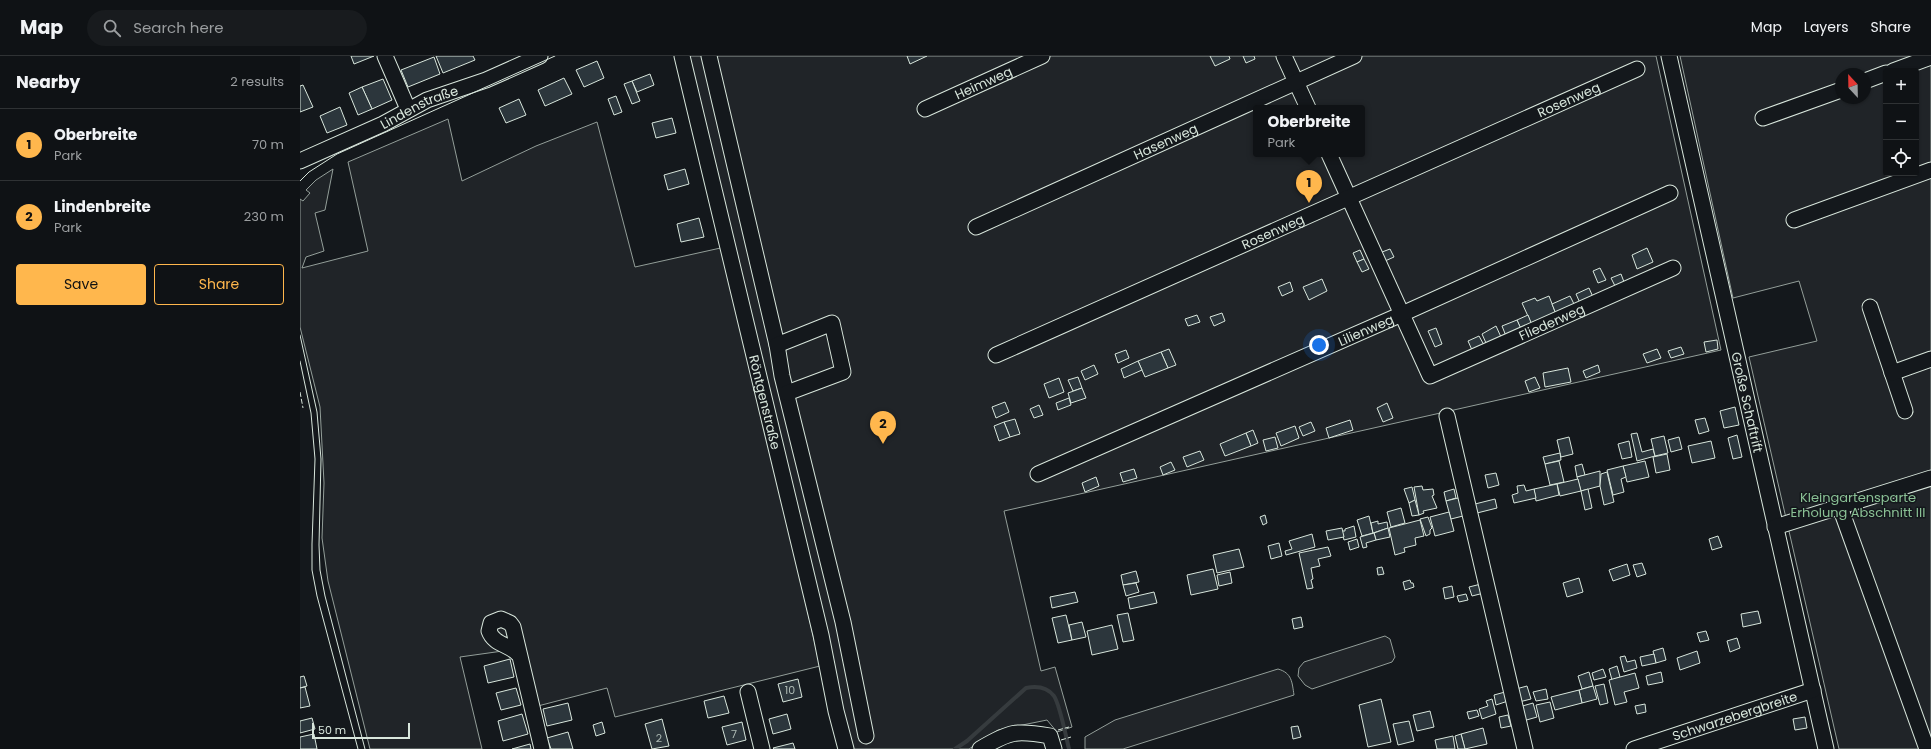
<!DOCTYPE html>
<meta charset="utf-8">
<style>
body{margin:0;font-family:Poppins,sans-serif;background:#181b1e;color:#f1f3f6}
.controls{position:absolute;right:12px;top:12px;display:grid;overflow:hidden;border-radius:4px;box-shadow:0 1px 3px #0004}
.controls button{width:36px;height:36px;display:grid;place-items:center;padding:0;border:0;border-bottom:1px solid #2f3234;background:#0f1215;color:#f1f3f6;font:20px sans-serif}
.compass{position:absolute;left:1535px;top:12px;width:36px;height:36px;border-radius:50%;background:#0f1215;box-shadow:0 1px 3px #0004;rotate:338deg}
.scale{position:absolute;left:12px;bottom:10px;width:98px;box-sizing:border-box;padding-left:4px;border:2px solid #d8e6dc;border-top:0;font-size:11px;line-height:14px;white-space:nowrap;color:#d8e6dc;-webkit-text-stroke:3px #14181c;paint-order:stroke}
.you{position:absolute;left:1019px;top:289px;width:14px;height:14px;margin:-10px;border:3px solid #fff;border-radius:50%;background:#1a73e8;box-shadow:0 0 0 6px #1a73e833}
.badge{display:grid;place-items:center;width:26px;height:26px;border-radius:50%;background:#ffb74d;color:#111;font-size:13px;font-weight:700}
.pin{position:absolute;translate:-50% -33px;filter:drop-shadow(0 1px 2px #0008)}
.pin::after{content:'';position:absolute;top:21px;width:14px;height:12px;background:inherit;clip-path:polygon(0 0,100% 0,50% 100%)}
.popup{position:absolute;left:953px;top:49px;width:112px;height:52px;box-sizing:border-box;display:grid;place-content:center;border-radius:4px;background:#0f1215;filter:drop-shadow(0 1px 3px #0005);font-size:13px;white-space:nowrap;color:#9b9ea0}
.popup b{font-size:15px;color:#f1f3f6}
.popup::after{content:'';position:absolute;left:50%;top:100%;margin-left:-8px;border:8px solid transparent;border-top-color:#0f1215}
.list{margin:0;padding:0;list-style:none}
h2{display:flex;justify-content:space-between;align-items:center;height:52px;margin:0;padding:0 16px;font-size:17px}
h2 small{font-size:13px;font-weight:400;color:#9b9ea0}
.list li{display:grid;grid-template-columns:26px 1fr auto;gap:12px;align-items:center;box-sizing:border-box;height:72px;padding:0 16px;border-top:1px solid #2f3234}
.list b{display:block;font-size:15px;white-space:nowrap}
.list p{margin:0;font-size:13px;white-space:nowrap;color:#9b9ea0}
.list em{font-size:13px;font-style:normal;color:#9b9ea0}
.actions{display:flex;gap:8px;padding:12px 16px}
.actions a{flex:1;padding:9px 0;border:1px solid #ffb74d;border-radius:4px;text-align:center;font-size:14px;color:#ffb74d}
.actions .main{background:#ffb74d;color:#111}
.icon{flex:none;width:22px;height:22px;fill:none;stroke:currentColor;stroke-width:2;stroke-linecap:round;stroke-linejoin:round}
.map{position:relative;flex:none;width:1631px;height:693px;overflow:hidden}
header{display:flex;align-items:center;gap:24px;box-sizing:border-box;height:56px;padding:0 20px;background:#0f1215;border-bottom:1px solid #2f3234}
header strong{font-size:19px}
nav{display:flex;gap:22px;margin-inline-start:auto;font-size:14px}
.search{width:280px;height:36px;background:#181b1e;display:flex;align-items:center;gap:10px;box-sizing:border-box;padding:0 14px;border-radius:22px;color:#9b9ea0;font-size:15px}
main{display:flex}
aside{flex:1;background:#0f1215}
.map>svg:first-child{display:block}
</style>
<header>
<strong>Map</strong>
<div class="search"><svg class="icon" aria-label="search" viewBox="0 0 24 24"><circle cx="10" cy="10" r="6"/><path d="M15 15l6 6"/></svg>Search here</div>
<nav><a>Map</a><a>Layers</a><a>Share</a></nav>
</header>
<main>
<aside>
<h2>Nearby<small>2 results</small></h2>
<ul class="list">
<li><span class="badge">1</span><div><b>Oberbreite</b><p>Park</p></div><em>70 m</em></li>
<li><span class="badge">2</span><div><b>Lindenbreite</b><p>Park</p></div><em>230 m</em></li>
</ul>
<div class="actions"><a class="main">Save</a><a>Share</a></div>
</aside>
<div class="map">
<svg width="1631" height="693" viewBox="0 0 1631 693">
<rect width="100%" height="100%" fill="#14181c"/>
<g fill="#202428" stroke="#939e99" fill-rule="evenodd">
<path d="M387 0H1356L1421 294 704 455 741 615 755 611 772 671 757 676 747 664 698 674 669 693H552ZM956 52H1062V98H956Z"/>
<path d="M1380 0H1631V693H1539L1449 301 1517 285 1499 225 1433 242ZM1586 15H1616V117H1586ZM1541 18H1565V42H1541Z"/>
<polygon points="148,63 162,125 236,90 297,66 335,211 425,191 520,610 315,661 307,632 234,651 224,592 160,601 182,693 70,693 28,525 22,482 24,427 20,351 0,271 0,143 3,145 10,137 6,134 16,124 33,113 25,154 15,157 24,195 6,201 2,212 68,195 48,106"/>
<polygon points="1085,580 1090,583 1095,601 1092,606 1012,633 1005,629 998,620 999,612 1004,606"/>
<path d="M978 613C992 617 992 626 994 639L823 693H785V681L815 664Z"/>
</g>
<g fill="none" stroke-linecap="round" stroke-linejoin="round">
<path stroke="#363b3e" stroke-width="4" d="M655 693 667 685 726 632C736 630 747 631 754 640 760 649 766 681 769 693"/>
</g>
<g fill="#2c363c" stroke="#d8e6dc">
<polygon points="51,0 74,0 54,8"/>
<polygon points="136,0 173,0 175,4 143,17"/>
<polygon points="607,0 627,0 610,8"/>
<polygon points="910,0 929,0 930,3 915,10"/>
<polygon points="943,0 954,0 955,3 946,7"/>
<polygon points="134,1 140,18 108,31 101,14"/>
<polygon points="297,5 304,22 284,31 276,14"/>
<polygon points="350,18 354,29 337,36 332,25"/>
<polygon points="264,22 272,38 245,50 238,34"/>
<polygon points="83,23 92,44 72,53 62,31"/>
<polygon points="332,25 340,45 332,48 324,28"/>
<polygon points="3,29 13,51 0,56 0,30"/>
<polygon points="62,31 72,53 58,59 49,37"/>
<polygon points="316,40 322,56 314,59 308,43"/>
<polygon points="219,43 226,59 206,67 199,52"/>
<polygon points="40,51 47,69 27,77 20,60"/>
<polygon points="372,62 376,77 356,82 352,67"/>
<polygon points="385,113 389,128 368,134 364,119"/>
<polygon points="399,162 404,181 381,186 377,168"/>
<polygon points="1347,192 1353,206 1337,213 1332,199"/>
<polygon points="1090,193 1094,201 1085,205 1082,196"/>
<polygon points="1060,194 1064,203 1057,206 1053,197"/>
<polygon points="1064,203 1069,213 1062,216 1057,206"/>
<polygon points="1300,212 1306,224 1298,227 1293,215"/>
<polygon points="1321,218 1324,226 1315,230 1311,222"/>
<polygon points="1022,223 1027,235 1009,244 1003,231"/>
<polygon points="990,226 993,235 982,240 978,231"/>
<polygon points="1289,232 1293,241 1280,247 1276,238"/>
<polygon points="1249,240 1256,258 1232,269 1222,247 1235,242 1237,245"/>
<polygon points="1270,240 1275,250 1256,258 1252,248"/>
<polygon points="922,257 925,265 914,270 910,261"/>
<polygon points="897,259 900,266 888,270 885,263"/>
<polygon points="1228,259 1232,269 1221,273 1217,264"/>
<polygon points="1217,264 1221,273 1206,280 1202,270"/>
<polygon points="1196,270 1201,281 1186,287 1182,278"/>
<polygon points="1136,272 1142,288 1135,291 1128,275"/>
<polygon points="1179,280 1184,289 1172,294 1168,285"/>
<polygon points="1417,284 1418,293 1406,296 1404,286"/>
<polygon points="1381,291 1384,298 1371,302 1368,295"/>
<polygon points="869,293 876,309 868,312 861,296"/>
<polygon points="1357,293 1361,302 1347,307 1343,298"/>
<polygon points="826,294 829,302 818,307 815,298"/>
<polygon points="861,296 868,312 845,321 838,305"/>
<polygon points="838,305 842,314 824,322 821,313"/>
<polygon points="794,309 798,318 785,324 781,315"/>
<polygon points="1298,309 1300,316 1286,322 1283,315"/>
<polygon points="1268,312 1271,326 1245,331 1243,317"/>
<polygon points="778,321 782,332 773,335 768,324"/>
<polygon points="1235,321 1240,332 1229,336 1225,325"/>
<polygon points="759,322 764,336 749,342 744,328"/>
<polygon points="782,332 786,342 771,347 768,337"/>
<polygon points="769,342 771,349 758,354 756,347"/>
<polygon points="705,346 709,356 696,362 692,351"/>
<polygon points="1087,347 1093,362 1083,366 1077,352"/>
<polygon points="739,349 743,359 734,362 730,353"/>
<polygon points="1435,351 1439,369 1424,372 1420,355"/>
<polygon points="1405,362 1409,375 1399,378 1395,364"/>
<polygon points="715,363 720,378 710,381 704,366"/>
<polygon points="1050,364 1053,374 1029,382 1026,372"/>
<polygon points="704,366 710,381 699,385 694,370"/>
<polygon points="1011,366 1015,375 1003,380 999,371"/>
<polygon points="995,370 999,382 981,390 976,377"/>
<polygon points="953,374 958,387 951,390 946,377"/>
<polygon points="946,377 951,390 925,400 920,388"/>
<polygon points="1337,377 1342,396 1353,393 1355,400 1337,405 1331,378"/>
<polygon points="1437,379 1442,401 1433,403 1428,382"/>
<polygon points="1364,380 1368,397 1355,400 1351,383"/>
<polygon points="975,381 978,392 966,395 963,384"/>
<polygon points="1269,381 1273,398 1261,401 1257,384"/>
<polygon points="1379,381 1382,393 1371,396 1368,384"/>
<polygon points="1329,385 1332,401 1322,403 1318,388"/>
<polygon points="1411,385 1415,402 1392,407 1388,390"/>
<polygon points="900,395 904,404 887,411 883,401"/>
<polygon points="1260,397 1261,404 1245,408 1243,401"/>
<polygon points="1367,398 1370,414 1356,417 1353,401"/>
<polygon points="1259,405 1264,426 1250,429 1245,408"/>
<polygon points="1345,405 1349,421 1327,426 1323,410"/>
<polygon points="871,406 875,414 863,419 860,411"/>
<polygon points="1282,408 1285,419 1277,421 1275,410"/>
<polygon points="1323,410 1326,421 1321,423 1324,436 1313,439 1307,414"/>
<polygon points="834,413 837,422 823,426 820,417"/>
<polygon points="1300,415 1300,430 1281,435 1277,421"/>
<polygon points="1307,416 1314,446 1304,449 1300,430 1301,418"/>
<polygon points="1196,417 1199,429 1188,432 1185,419"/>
<polygon points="796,421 799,430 785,436 782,427"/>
<polygon points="1278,423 1281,435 1260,440 1257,428"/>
<polygon points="1257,428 1259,439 1236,445 1234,433"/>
<polygon points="1224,429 1226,435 1234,433 1236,442 1214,447 1212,439 1218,437 1217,430"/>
<polygon points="1122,430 1123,434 1133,433 1134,439 1132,440 1137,452 1123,455 1124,457 1119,459 1114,431"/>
<polygon points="1112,431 1115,444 1109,447 1104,433"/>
<polygon points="1154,433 1156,442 1146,445 1144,436"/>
<polygon points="1288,433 1292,452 1285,454 1281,435"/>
<polygon points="1162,441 1167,459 1151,463 1146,445"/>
<polygon points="1195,443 1197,452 1177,457 1175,448"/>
<polygon points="1115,444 1119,459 1112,460 1109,447"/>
<polygon points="1101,452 1105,467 1091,471 1087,456"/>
<polygon points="1149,456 1154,475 1135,480 1130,461"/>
<polygon points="965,459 967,467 963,469 960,461"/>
<polygon points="1069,460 1073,477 1062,480 1057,464"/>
<polygon points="1128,461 1132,472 1130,474 1130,478 1126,480 1120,463"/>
<polygon points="1120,464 1124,480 1115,482 1116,489 1104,492 1105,496 1095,499 1089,472"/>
<polygon points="1078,465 1078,468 1087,466 1088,472 1073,477 1071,467"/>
<polygon points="1054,470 1056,481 1044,484 1042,475 1045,475 1045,473"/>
<polygon points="1042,472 1044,481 1028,484 1026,475"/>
<polygon points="1088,472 1090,481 1076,484 1074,477"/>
<polygon points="1074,477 1076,484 1066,487 1067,491 1063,492 1060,481"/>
<polygon points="1012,478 1015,491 986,499 985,495 992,493 989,485"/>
<polygon points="1418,480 1422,491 1412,494 1409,483"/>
<polygon points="1057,483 1059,491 1050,494 1048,486"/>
<polygon points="979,487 982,500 971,503 968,490"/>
<polygon points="1028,491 1031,500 1018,503 1020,510 1011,512 1013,523 1011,524 1013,532 1007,533 999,497"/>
<polygon points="939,493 944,511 917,517 913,499"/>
<polygon points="1342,507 1346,518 1337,521 1333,509"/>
<polygon points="1327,508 1330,519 1313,525 1309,514"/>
<polygon points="1082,511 1084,518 1078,519 1077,512"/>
<polygon points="913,513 918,533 891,539 887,519"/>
<polygon points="836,515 839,526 823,529 821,519"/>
<polygon points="930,516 932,527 919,530 917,519"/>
<polygon points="1279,522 1283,536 1267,541 1263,527"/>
<polygon points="1110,524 1111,527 1113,527 1114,531 1105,534 1103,526"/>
<polygon points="836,527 839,536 826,540 823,529"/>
<polygon points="1181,528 1184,537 1172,540 1169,531"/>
<polygon points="1152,530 1154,541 1145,543 1143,532"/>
<polygon points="775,536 778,546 752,552 750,541"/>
<polygon points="854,536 857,547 830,553 828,542"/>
<polygon points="1166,538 1168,544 1159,546 1157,540"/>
<polygon points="1458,555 1461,567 1443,571 1441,558"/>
<polygon points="828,557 834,584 823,586 817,559"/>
<polygon points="766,559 772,584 758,587 752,562"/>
<polygon points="1001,561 1003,571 994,573 992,563"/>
<polygon points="782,566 786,581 772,584 769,569"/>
<polygon points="812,569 818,593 792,599 787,575"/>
<polygon points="1406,575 1409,584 1400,586 1397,577"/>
<polygon points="1437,582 1440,592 1430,596 1427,585"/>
<polygon points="1363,592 1366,604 1356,607 1353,595"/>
<polygon points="1397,595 1400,607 1380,614 1377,602"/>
<polygon points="1354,598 1356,607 1342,610 1340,601"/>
<polygon points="1325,600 1327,606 1335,604 1337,612 1324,616 1320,601"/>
<polygon points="210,603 214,621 188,627 184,610"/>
<polygon points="1317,610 1320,621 1312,624 1309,613"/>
<polygon points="1303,613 1306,621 1294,624 1292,617"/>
<polygon points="1289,616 1293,630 1282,633 1278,620"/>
<polygon points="1361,616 1363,626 1348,629 1346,620"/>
<polygon points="1335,617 1339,632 1324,636 1327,646 1315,649 1309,624"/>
<polygon points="4,620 7,630 0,632 0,621"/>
<polygon points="498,623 502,641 483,646 478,628"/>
<polygon points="1304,628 1308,647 1300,649 1295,630"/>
<polygon points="1227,630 1231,643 1219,646 1216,633"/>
<polygon points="1293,630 1297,643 1282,647 1279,634"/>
<polygon points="5,631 10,650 0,652 0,632"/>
<polygon points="216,632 221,649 201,654 196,637"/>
<polygon points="1246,633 1248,643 1236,645 1233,636"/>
<polygon points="1279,634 1282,647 1255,654 1251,641"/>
<polygon points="1205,636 1208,645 1196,649 1194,639"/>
<polygon points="424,640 429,657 408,662 404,645"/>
<polygon points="1081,643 1091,686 1068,691 1059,649"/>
<polygon points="1192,643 1196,658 1182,663 1179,653 1188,650 1186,645"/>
<polygon points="1250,646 1254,662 1240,666 1236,649"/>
<polygon points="268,647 272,664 247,670 243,653"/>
<polygon points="1233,647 1237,661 1223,665 1219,651"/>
<polygon points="1345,648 1346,656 1337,658 1335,650"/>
<polygon points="1177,654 1179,660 1169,663 1167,656"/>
<polygon points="1130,655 1134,671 1117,675 1113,659"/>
<polygon points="222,658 228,678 203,685 198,665"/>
<polygon points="487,658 491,673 473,678 469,663"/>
<polygon points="1208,659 1211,670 1201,672 1199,661"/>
<polygon points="1505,661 1507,672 1495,674 1493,663"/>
<polygon points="12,662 15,673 0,677 0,665"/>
<polygon points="362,663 369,690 352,693 345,668"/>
<polygon points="1109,665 1114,685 1098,689 1093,668"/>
<polygon points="302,666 305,677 296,680 293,669"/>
<polygon points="442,666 446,684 427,689 422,671"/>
<polygon points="998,670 1001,681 993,683 991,671"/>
<polygon points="1183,672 1187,688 1165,693 1161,678"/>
<polygon points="268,676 273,693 251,693 247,682"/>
<polygon points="14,678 17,693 0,693 0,681"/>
<polygon points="1161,678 1165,693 1158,693 1155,680"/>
<polygon points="1153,680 1155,693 1137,693 1135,684"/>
<polygon points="493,687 495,693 474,693 473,692"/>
<polygon points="230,688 231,693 212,693"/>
</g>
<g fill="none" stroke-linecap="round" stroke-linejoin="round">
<defs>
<g id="minor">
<polyline points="85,0 108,53"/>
<path id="s1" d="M382 0 521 579 536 655 546 693"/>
<polyline points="409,0 477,289 482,320 543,566 566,680"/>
<polyline points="984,0 1008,52"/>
<path id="s2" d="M1369 0 1526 693"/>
<polyline points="1593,15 1631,1"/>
<polyline points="1565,25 1586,17"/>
<path id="s3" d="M625 53 742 0"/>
<polyline points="1463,62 1541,34"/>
<path id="s4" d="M1029 98 1130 320 1373 212"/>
<path id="s5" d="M0 105 83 68 127 44 186 24 240 0"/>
<polyline points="1494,164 1631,114"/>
<path id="s6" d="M676 171 1054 0"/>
<polyline points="1570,251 1605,355"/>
<polyline points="477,289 532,267 543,316 487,337"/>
<path id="s7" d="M696 299 1337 13"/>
<polyline points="1592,317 1631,303"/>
<polyline points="1147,360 1225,693"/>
<path id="s8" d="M738 418 1102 258 1370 137"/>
<polyline points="1540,451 1627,693"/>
<polyline points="1475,471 1631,422"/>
<path d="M218 598C209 588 194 589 189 575L191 567 201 563 210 567 213 571 242 693"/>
<polyline points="448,636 462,693"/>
<path d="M680 693C710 675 716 674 750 680L754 693"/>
<path id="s9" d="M1334 693 1513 634"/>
</g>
</defs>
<use href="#minor" stroke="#d8e6dc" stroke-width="17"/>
<use href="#minor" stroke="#14181c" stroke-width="15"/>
<g stroke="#d8e6dc" stroke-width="1">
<polyline points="0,125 9,116 37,98 255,0"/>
<polyline points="0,279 17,356 21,403 19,489 20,514 25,540 65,693"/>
<polyline points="0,305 11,357 15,403 12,488 12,514 17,540 58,693"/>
</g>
<g stroke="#d8e6dc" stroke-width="1" stroke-dasharray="5 2" stroke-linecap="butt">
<polyline points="0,336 3,352"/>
<polyline points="758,674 769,671"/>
<polyline points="761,684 771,681"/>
</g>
</g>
<g text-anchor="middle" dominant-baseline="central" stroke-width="3" stroke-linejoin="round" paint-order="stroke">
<g font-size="11" fill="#adbab4">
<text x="490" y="634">10</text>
<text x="434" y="678">7</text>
<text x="359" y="682">2</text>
</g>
<g font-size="13" fill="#d8e6dc" stroke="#14181c">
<text stroke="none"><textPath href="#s3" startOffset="64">Heimweg</textPath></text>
<text stroke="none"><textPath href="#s7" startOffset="627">Rosenweg</textPath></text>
<text stroke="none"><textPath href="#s5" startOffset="131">Lindenstraße</textPath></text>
<text stroke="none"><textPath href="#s6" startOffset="208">Hasenweg</textPath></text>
<text stroke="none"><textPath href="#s7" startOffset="303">Rosenweg</textPath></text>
<text stroke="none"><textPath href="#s4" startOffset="377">Fliederweg</textPath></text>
<text stroke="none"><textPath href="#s8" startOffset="358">Lilienweg</textPath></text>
<text stroke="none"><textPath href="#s1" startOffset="356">Röntgenstraße</textPath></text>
<text stroke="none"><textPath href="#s2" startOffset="355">Große Schaftrift</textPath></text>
<text stroke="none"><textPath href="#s9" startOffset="106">Schwarzebergbreite</textPath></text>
</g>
<g font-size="13" fill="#8ac095" stroke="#14181c">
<text x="1558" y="441">Kleingartensparte<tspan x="1558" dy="15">Erholung Abschnitt III</tspan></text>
</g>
</g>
</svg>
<div class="controls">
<button>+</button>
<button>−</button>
<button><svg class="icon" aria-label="locate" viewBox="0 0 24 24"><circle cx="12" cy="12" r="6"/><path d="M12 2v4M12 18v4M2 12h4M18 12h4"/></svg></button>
</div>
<svg class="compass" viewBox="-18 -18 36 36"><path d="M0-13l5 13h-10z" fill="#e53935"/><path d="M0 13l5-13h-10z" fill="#9b9ea0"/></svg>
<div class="scale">50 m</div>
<div class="you"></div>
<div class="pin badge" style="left:1009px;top:147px">1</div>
<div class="popup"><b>Oberbreite</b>Park</div>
<div class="pin badge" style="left:583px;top:388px">2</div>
</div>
</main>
